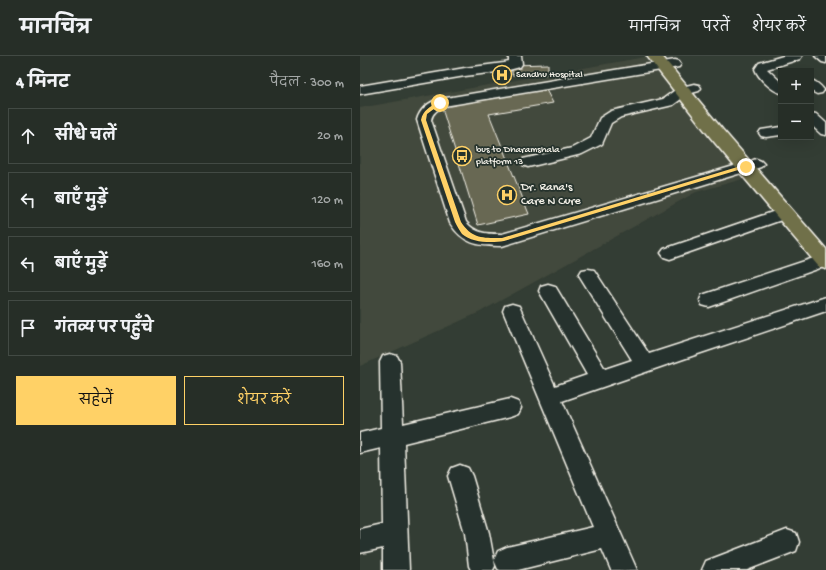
<!DOCTYPE html>
<html lang="hi">
<meta charset="utf-8">
<style>
body{margin:0;font-family:"Gochi Hand","Playpen Sans Deva",sans-serif;background:#2e362f;color:#f1f3f6}
.controls{position:absolute;right:12px;top:12px;display:grid;overflow:hidden;border-radius:0px;box-shadow:0 4px 16px #0002}
.controls button{width:36px;height:36px;display:grid;place-items:center;padding:0;border:0;border-bottom:1px solid #424a44;background:#262e27;color:#f1f3f6;font:20px sans-serif}
.stop{position:absolute;width:12px;height:12px;margin:-9px;border:3px solid #ffd166;border-radius:50%;background:#fff}
.stop.end{background:#ffd166;border-color:#fff;box-shadow:0 1px 4px #0008}
.list{margin:0;padding:0;list-style:none}
h2{display:flex;justify-content:space-between;align-items:center;height:52px;margin:0;padding:0 16px;font-size:17px}
h2 small{font-size:13px;font-weight:400;color:#a4a8a7}
.list li{display:grid;grid-template-columns:26px 1fr auto;gap:12px;align-items:center;box-sizing:border-box;height:56px;margin:0 8px 8px;padding:0 8px;border:1px solid #424a44;border-radius:0px}
.list b{display:block;font-size:15px;white-space:nowrap}
.list em{font-size:13px;font-style:normal;color:#a4a8a7}
.actions{display:flex;gap:8px;padding:12px 16px}
.actions a{flex:1;padding:9px 0;border:1px solid #ffd166;border-radius:0px;text-align:center;font-size:14px;color:#ffd166}
.actions .main{background:#ffd166;color:#111}
.icon{flex:none;width:22px;height:22px;fill:none;stroke:currentColor;stroke-width:2;stroke-linecap:round;stroke-linejoin:round}
.map{position:relative;flex:none;width:466px;height:514px;overflow:hidden}
header{display:flex;align-items:center;gap:24px;box-sizing:border-box;height:56px;padding:0 20px;background:#262e27;border-bottom:1px solid #424a44}
header strong{font-size:19px}
nav{display:flex;gap:22px;margin-inline-start:auto;font-size:14px}
main{display:flex}
aside{flex:1;background:#262e27}
.map>svg:first-child{display:block}
</style>
<header>
<strong>मानचित्र</strong>
<nav><a>मानचित्र</a><a>परतें</a><a>शेयर करें</a></nav>
</header>
<main>
<aside>
<h2>4 मिनट<small>पैदल · 300 m</small></h2>
<ul class="list">
<li><svg class="icon" aria-label="ahead" viewBox="0 0 24 24"><path d="M12 20V5M6 11l6-6 6 6"/></svg><div><b>सीधे चलें</b></div><em>20 m</em></li>
<li><svg class="icon" aria-label="left" viewBox="0 0 24 24"><path d="M17 20v-9H6M10 6l-5 5 5 5"/></svg><div><b>बाएँ मुड़ें</b></div><em>120 m</em></li>
<li><svg class="icon" aria-label="left" viewBox="0 0 24 24"><path d="M17 20v-9H6M10 6l-5 5 5 5"/></svg><div><b>बाएँ मुड़ें</b></div><em>160 m</em></li>
<li><svg class="icon" aria-label="arrive" viewBox="0 0 24 24"><path d="M6 21V4h12l-3 4 3 4H6"/></svg><div><b>गंतव्य पर पहुँचे</b></div></li>
</ul>
<div class="actions"><a class="main">सहेजें</a><a>शेयर करें</a></div>
</aside>
<div class="map">
<svg width="466" height="514" viewBox="0 0 466 514">
<rect width="100%" height="100%" fill="#333d34"/>
<filter id="ink" filterUnits="userSpaceOnUse"><feTurbulence type="fractalNoise" baseFrequency=".025" numOctaves="2"/><feDisplacementMap in="SourceGraphic" scale="8" xChannelSelector="R" yChannelSelector="G"/><feConvolveMatrix kernelMatrix="1 2 1 2 8 2 1 2 1" color-interpolation-filters="sRGB"/></filter>
<g filter="url(#ink)">
<polygon fill="#434a3d" points="285,1 390,121 336,136 120,256 0,310 0,52"/>
<g fill="#676752" stroke="#f4f1e8">
<polygon points="188,8 188,18 152,19 152,9"/>
<polygon points="137,13 151,13 148,23 135,23"/>
<polygon points="185,32 193,47 129,58 169,158 118,169 81,49"/>
</g>
<g fill="none" stroke-linecap="round" stroke-linejoin="round">
<defs>
<g id="minor">
<polygon points="149,0 161,0 162,8 160,11 145,15 105,20 0,38 0,30 105,12 144,7 149,6"/>
<path d="M423 0H442L440 3 407 13 421 26V37C412 35 398 22 395 13L399 7Z"/>
<polygon points="455,0 466,0 466,7 462,6"/>
<path d="M315 4 319 5 321 8 319 11 84 50C77 54 72 57 71 64L106 166C116 178 127 178 142 178L391 105 396 103 401 105 404 108 401 111 142 190C118 190 103 188 90 167L57 64C60 53 69 46 80 43Z"/>
<path d="M451 24C457 26 460 29 464 34L462 37 457 38 451 35Z"/>
<polygon points="334,28 339,29 341,32 339,35 328,38 313,49 261,61 251,67 242,88 222,98 168,111 163,109 160,106 163,103 212,92 231,82 240,62 251,55 303,43 318,32"/>
<polygon points="451,57 456,58 466,67 466,79 461,78 451,69"/>
<polygon points="421,71 421,79 406,81 401,80 399,77 401,74"/>
<polygon points="424,152 430,153 432,157 430,161 310,203 304,201 301,197 304,193"/>
<polygon points="466,198 466,210 349,251 342,249 340,244 342,239"/>
<polygon points="228,213 234,214 289,298 466,241 466,255 332,300 202,345 277,514 251,514 242,493 158,514 140,514 138,513 134,504 138,495 147,491 233,471 143,255 145,250 152,248 159,250 195,330 227,319 179,235 181,230 188,228 195,230 245,313 272,304 219,219 222,214"/>
<polygon points="30,298 37,300 40,306 43,368 150,343 158,346 161,352 158,358 150,361 44,387 49,514 23,514 23,492 0,497 0,473 22,468 21,392 0,397 0,377 21,372 20,306 23,300"/>
<polygon points="100,409 108,412 112,420 129,477 135,510 133,514 111,514 109,510 105,477 88,420 92,412"/>
<polygon points="427,474 436,477 439,486 436,495 387,514 342,514 346,505"/>
</g>
<polygon id="major" points="287,0 302,0 362,73 466,193 466,213 459,211 350,81"/>
</defs>
<use href="#minor" stroke="#f4f1e8" stroke-width="3"/>
<use href="#major" stroke="#f4f1e8" stroke-width="3"/>
<use href="#minor" fill="#26332d" fill-rule="evenodd"/>
<use href="#major" fill="#70704a" fill-rule="evenodd"/>
</g>
</g>
<path fill="#ffd166" d="M78 46 82 47 67 58 66 64 101 166C112 183 123 182 142 182L384 109 388 111 144 185C132 187 112 187 102 178 100 175 97 170 95 166L61 64C63 54 70 51 78 46Z"/>
<defs>
<symbol id="hospital-ring" viewBox="-11 -11 22 22"><circle r="9.5" fill="#26332d" stroke="#ffd166" stroke-width="1.5"/><path d="M-5-5h3v3.5h4V-5h3V5h-3V1.5h-4V5h-3Z" fill="#ffd166"/></symbol>
<symbol id="bus-ring" viewBox="-11 -11 22 22"><circle r="9.5" fill="#26332d" stroke="#ffd166" stroke-width="1.5"/><path d="M-5-6H5V4H4V6H2V4H-2V6H-4V4H-5ZM-3.5-4V0h7V-4ZM-3.5 1.2v1.5H-2V1.2ZM2 1.2v1.5H3.5V1.2Z" fill="#ffd166"/></symbol>
</defs>
<g fill-rule="evenodd">
<use href="#hospital-ring" x="131" y="8" width="22" height="22"/>
<use href="#bus-ring" x="91" y="89" width="22" height="22"/>
<use href="#hospital-ring" x="136" y="128" width="22" height="22"/>
</g>
<g text-anchor="middle" dominant-baseline="central" stroke-width="3.5" stroke-linejoin="round" paint-order="stroke">
<g font-size="10" fill="#f4f1e8" stroke="#26332d" text-anchor="start">
<text x="156" y="19">Sandhu Hospital</text>
<text x="116" y="94">bus to Dharamshala<tspan x="116" dy="12">platform 13</tspan></text>
</g>
<g font-size="12" fill="#f4f1e8" stroke="#26332d" text-anchor="start">
<text x="161" y="132">Dr. Rana's<tspan x="161" dy="14">Care N Cure</tspan></text>
</g>
</g>
</svg>
<div class="controls">
<button>+</button>
<button>−</button>
</div>
<div class="stop" style="left:80px;top:47px"></div>
<div class="stop end" style="left:386px;top:111px"></div>
</div>
</main>
